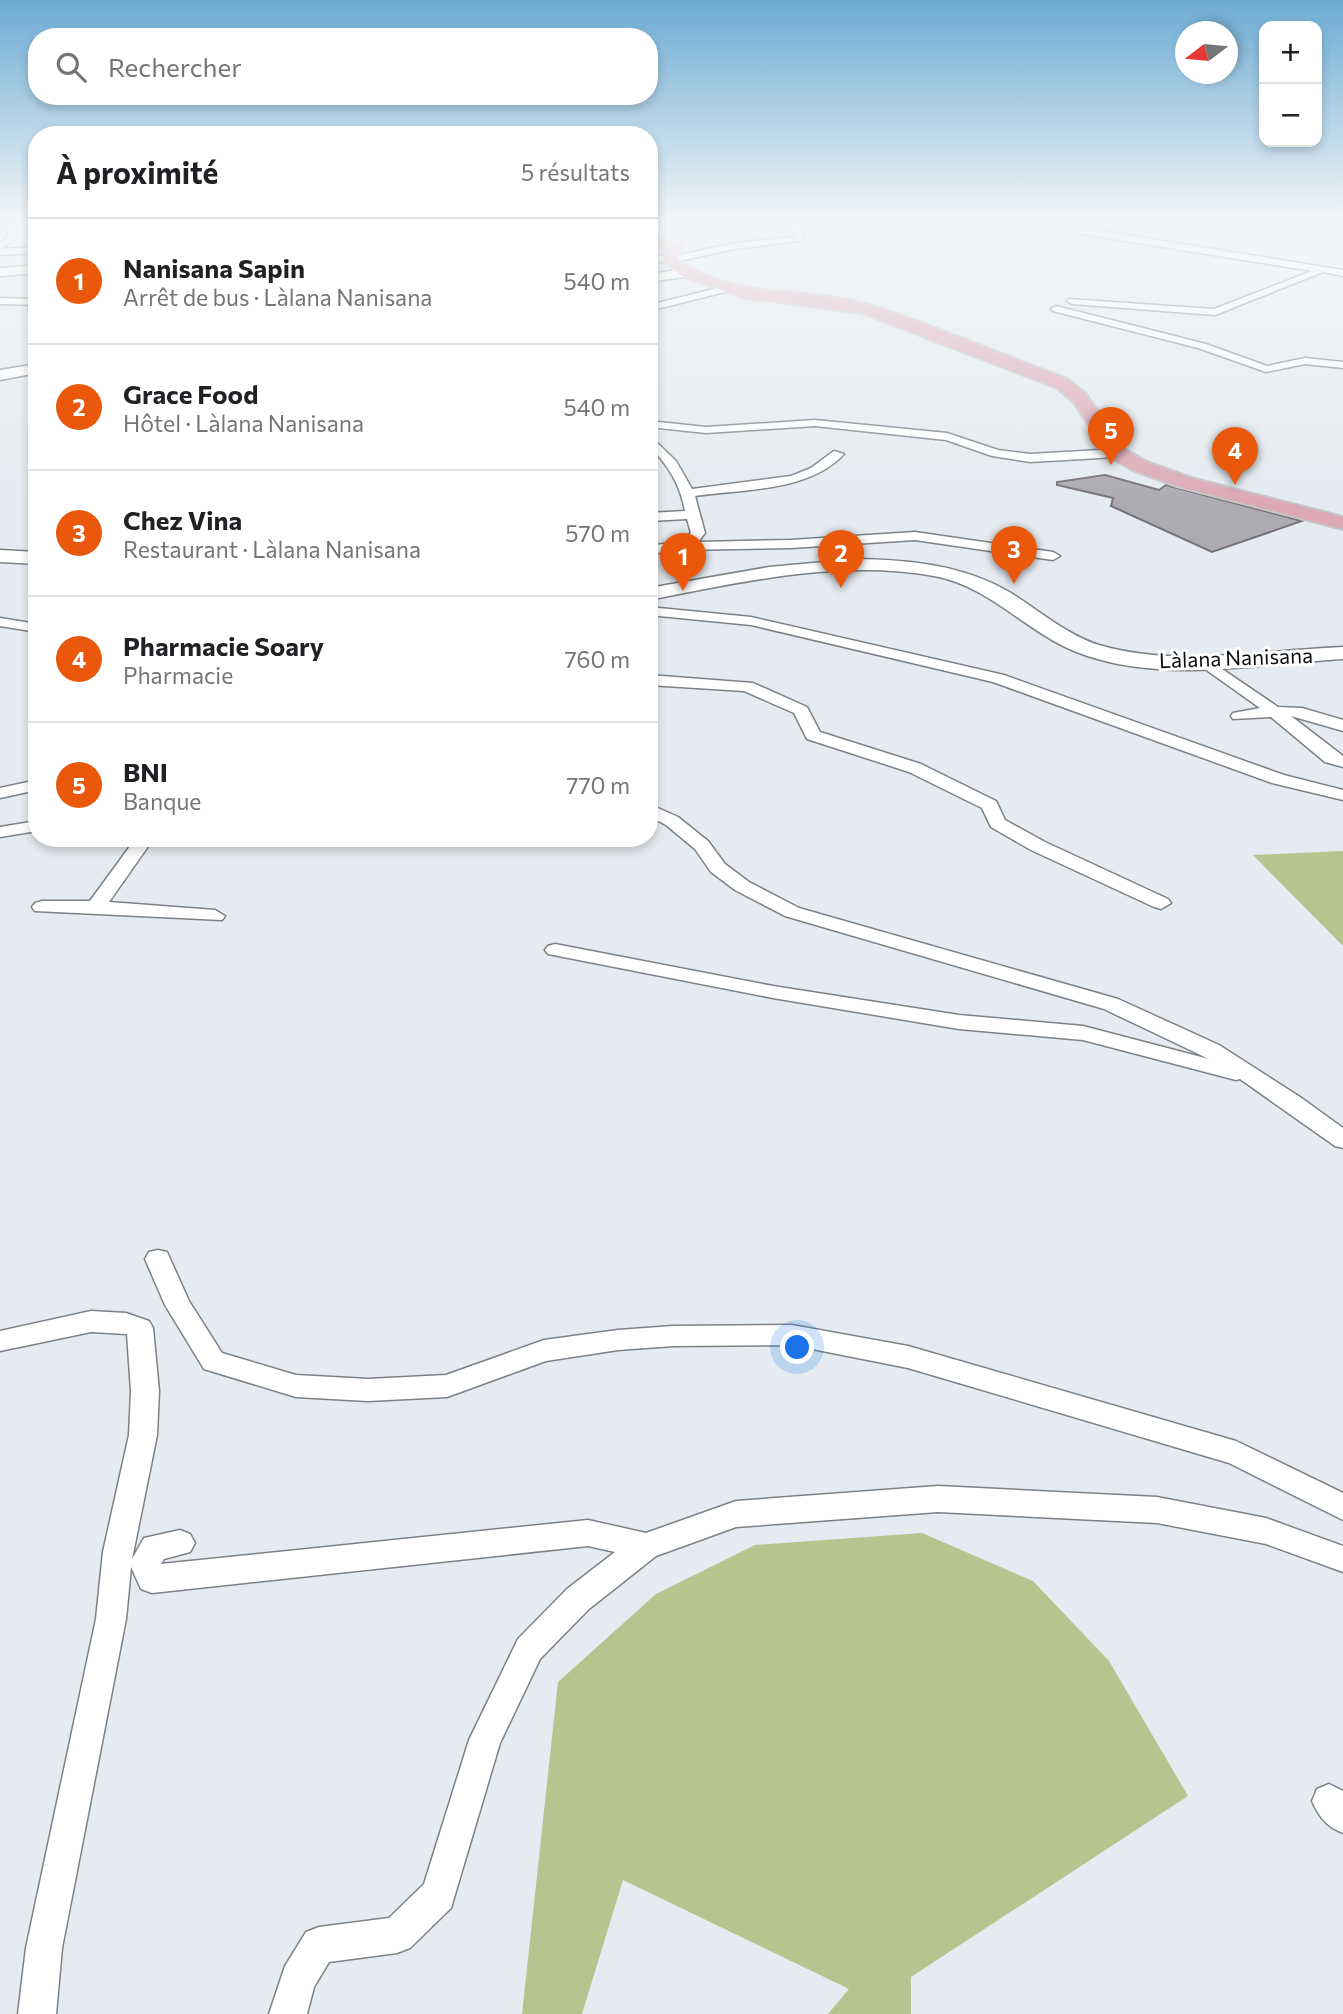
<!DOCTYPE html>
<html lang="fr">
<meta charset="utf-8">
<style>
body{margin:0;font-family:Commissioner,sans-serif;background:#f2f2f2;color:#202124}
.controls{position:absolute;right:21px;top:21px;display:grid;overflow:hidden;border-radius:14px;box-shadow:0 4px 10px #0003}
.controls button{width:63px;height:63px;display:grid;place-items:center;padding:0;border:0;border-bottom:2px solid #e0e0e0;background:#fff;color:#202124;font:35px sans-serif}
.compass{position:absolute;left:1175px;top:21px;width:63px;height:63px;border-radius:50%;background:#fff;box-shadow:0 4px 10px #0003;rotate:254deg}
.you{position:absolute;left:798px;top:1348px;width:24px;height:24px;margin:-18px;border:5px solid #fff;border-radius:50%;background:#1a73e8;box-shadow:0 0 0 10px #1a73e833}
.badge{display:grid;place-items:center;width:46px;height:46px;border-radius:50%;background:#ea580c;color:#fff;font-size:23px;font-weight:700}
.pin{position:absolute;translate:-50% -58px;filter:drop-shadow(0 2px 4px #0008)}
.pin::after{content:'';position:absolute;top:37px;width:24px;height:21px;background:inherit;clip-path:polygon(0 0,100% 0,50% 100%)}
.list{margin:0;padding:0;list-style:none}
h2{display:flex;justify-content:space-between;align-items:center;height:91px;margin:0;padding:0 28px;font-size:30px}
h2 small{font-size:23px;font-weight:400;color:#757577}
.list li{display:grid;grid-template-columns:46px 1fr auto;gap:21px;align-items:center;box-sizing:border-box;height:126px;padding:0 28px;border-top:2px solid #e0e0e0}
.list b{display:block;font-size:26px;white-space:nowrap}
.list p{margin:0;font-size:23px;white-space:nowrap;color:#757577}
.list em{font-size:23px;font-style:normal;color:#757577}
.icon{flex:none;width:38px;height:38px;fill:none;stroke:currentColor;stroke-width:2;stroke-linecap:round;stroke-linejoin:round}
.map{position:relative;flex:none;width:1343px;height:2014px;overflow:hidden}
.search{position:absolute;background:#fff;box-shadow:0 4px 10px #0003;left:28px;top:28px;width:630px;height:77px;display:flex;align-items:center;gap:18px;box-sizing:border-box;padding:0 24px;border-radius:28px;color:#757577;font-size:26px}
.panel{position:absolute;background:#fff;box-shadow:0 4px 10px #0003;left:28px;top:126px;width:630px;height:721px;border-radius:28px}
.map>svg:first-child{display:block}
</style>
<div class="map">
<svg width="1343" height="2014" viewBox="0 0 1343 2014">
<rect width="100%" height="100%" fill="#e5ebf0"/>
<g fill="#b7c490">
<polygon points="1343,851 1343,946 1253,855"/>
<polygon points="922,1533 1033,1581 1109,1661 1188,1796 911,1977 911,2014 828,2014 849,1989 623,1880 582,2014 522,2014 558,1682 656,1594 755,1545"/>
</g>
<polygon fill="#adaab1" stroke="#747177" stroke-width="2" points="1105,475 1159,490 1166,485 1302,521 1212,552 1111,506 1113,498 1057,485 1057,482"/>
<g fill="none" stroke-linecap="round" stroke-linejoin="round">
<defs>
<g id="street">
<polygon points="9,222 16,224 16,238 1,249 37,247 37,253 0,255 0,243 8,237"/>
<polygon points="790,222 798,222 804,237 800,241 735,249 670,263 649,260 649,254 670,257 735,243 795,237"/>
<polygon points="1033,222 1046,222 1343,270 1343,276 1323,272 1215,315 1072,304 1067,301 1069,299 1214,309 1312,271 1069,232"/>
<polygon points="730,285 735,288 733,290 649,311 649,305"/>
<polygon points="0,298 37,299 37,305 0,304"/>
<polygon points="1056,306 1206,344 1267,366 1305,358 1343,362 1343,368 1305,364 1266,372 1198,348 1053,311 1051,309"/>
<polygon points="815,420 947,433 998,450 1030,454 1117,449 1123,453 1117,457 1030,462 992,456 946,440 815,426 706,433 649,427 649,421 706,427"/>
<path d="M649 435 676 461 692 489 791 476 811 468 834 451 844 454C809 492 743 489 695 496L705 533 698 542 791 540 915 532 1053 552 1060 556 1053 560 915 540 791 548 681 550 649 554V546L678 542 691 533 687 519 649 521V513L685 511C680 483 668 466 649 445Z"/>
<polygon points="649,607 751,617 1004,675 1284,775 1343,790 1343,800 1272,783 993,682 751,625 649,615"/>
<polygon points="0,618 37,624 37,632 0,626"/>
<polygon points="1203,656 1278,707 1302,708 1343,720 1343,731 1291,716 1343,756 1343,767 1325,762 1271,717 1233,719 1231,716 1233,713 1260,708 1198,664 1195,661"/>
<polygon points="649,675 753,683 807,707 820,732 921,764 996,801 1005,820 1045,842 1168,899 1171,903 1161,909 1154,907 1031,850 991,827 982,808 909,772 807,739 794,713 744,691 649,685"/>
<polygon points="37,780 37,790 0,798 0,788"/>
<polygon points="649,804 678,817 708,841 725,864 749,882 799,908 1118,999 1219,1045 1300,1097 1343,1128 1343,1148 1335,1146 1240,1079 1236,1080 1083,1040 959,1029 773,998 548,954 545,950 548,946 555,944 773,986 959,1015 1083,1026 1209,1059 1104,1009 785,916 735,890 711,872 695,849 666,825 649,816"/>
<polygon points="37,821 37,831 0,837 0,827"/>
<polygon points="136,838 154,838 109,902 215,910 225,916 222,920 35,911 32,907 35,903 42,901 90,901"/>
<polygon points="158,1250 167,1252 189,1301 222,1353 296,1375 368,1379 446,1375 544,1340 618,1330 673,1326 792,1325 908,1346 1236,1441 1343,1493 1343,1520 1229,1463 908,1368 792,1345 673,1346 618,1350 546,1361 447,1397 368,1401 296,1397 204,1369 165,1305 145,1259 149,1252"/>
<polygon points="91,1311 126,1313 149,1321 153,1328 159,1391 157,1435 132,1559 144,1538 180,1530 190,1534 195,1543 190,1552 164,1559 161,1564 588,1520 646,1533 736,1501 938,1486 1157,1497 1266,1518 1343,1546 1343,1572 1266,1544 1157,1523 938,1512 736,1527 656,1556 589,1609 540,1659 500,1743 451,1908 410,1948 397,1953 329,1962 314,1987 307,2014 269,2014 285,1966 306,1932 319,1927 389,1918 424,1884 469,1740 518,1639 567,1589 615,1552 588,1546 152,1593 141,1589 131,1567 126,1619 62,1948 56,2014 18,2014 26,1948 96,1619 103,1552 129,1435 131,1391 127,1334 91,1332 0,1351 0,1331"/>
<path d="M1329 1784 1343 1791V1833C1327 1827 1319 1817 1312 1801L1317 1789Z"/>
</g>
<g id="secondary">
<polygon points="37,265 37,273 0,276 0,268"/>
<polygon points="687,269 692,270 692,276 649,282 649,274"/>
<polygon points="37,364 37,373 0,380 0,370"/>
<polygon points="0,550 37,552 37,564 0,562"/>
<path d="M857 559C911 560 964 565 1011 593 1040 611 1067 635 1099 645 1177 668 1263 650 1343 647V659C1256 664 1158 685 1074 651 1024 630 989 586 934 576 840 559 741 582 649 600V588L769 567Z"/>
</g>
<path id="primary" d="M649 234 679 244 681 247 677 259C735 302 807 285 872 306 938 327 1002 355 1067 379L1085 393 1124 449 1147 462 1191 478 1343 517V529L1177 486 1133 470 1110 457 1073 401 1055 387 862 313 741 297 682 276 663 260 666 249 649 243Z"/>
</defs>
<use href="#street" stroke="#7d8287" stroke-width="3"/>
<use href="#secondary" stroke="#7d8287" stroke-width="3"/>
<use href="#primary" stroke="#c4c5c5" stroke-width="4"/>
<use href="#street" fill="#fff" fill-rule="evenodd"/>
<use href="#secondary" fill="#fff" fill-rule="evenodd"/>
<use href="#primary" fill="#dda8b6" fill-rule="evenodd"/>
</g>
<linearGradient id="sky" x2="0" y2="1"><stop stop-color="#6cabd3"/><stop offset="0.44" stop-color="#f3f6f8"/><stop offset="1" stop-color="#f3f6f8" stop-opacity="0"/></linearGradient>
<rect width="1343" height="504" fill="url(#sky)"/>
<g text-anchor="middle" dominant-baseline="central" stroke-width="6" stroke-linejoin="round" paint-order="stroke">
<g font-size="21" fill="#0b0d0e" stroke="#fff">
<text transform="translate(1236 657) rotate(-2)">Làlana Nanisana</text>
</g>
</g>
</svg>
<div class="controls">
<button>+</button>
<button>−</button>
</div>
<svg class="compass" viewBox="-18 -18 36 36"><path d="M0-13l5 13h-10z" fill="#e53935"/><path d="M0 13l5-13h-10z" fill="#757577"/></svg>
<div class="you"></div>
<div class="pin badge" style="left:683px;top:591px">1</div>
<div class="pin badge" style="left:841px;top:588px">2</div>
<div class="pin badge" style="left:1014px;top:584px">3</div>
<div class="pin badge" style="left:1235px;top:485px">4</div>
<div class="pin badge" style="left:1111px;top:465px">5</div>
<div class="search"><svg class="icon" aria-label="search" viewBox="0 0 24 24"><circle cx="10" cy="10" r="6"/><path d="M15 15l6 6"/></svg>Rechercher</div>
<section class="panel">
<h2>À proximité<small>5 résultats</small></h2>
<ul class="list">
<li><span class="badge">1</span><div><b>Nanisana Sapin</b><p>Arrêt de bus · Làlana Nanisana</p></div><em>540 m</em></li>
<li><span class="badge">2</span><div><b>Grace Food</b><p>Hôtel · Làlana Nanisana</p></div><em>540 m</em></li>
<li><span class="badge">3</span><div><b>Chez Vina</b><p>Restaurant · Làlana Nanisana</p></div><em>570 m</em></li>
<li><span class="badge">4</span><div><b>Pharmacie Soary</b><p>Pharmacie</p></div><em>760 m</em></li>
<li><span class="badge">5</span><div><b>BNI</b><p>Banque</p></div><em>770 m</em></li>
</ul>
</section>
</div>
